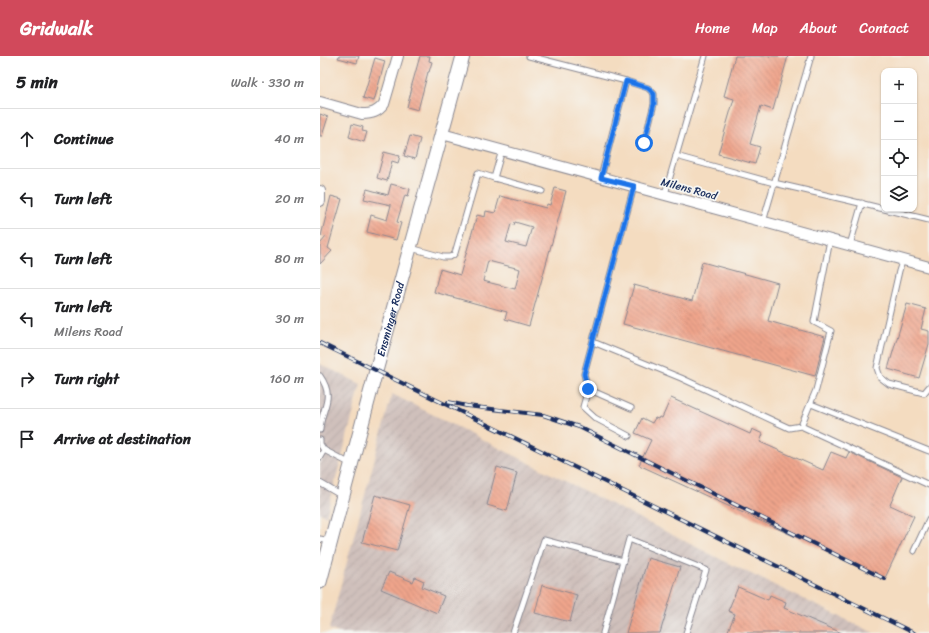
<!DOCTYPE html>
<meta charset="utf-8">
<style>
body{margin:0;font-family:Sriracha,sans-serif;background:#f6f6f6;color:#202124}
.controls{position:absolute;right:12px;top:12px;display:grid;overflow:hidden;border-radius:8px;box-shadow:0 1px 3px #0004}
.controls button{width:36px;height:36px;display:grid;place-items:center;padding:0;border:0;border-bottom:1px solid #e0e0e0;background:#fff;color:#202124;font:20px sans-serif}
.stop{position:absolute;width:12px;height:12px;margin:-9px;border:3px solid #1a73e8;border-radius:50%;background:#fff}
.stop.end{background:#1a73e8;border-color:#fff;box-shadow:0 1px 4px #0008}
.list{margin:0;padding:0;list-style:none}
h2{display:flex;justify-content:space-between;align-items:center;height:52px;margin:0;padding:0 16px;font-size:17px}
h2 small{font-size:13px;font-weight:400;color:#757577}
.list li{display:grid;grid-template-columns:26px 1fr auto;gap:12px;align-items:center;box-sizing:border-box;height:60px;padding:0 16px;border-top:1px solid #e0e0e0}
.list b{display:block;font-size:15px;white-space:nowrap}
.list p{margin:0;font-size:13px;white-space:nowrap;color:#757577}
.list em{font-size:13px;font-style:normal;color:#757577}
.icon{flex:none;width:22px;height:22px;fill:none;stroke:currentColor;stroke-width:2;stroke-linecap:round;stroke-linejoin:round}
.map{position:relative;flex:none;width:609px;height:577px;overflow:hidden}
header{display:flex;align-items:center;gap:24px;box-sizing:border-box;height:56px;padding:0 20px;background:#d1495b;color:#fff}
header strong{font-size:19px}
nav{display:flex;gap:22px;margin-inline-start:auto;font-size:14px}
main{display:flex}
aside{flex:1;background:#fff}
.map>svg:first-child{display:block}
</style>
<header>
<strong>Gridwalk</strong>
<nav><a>Home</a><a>Map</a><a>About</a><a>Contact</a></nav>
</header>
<main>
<aside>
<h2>5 min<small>Walk · 330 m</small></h2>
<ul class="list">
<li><svg class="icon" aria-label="ahead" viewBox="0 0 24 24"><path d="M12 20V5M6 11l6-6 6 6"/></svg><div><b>Continue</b></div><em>40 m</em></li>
<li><svg class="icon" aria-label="left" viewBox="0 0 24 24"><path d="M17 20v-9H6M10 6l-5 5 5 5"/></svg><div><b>Turn left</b></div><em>20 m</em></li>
<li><svg class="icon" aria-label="left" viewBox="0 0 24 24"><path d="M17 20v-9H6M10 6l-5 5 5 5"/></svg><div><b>Turn left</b></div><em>80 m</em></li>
<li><svg class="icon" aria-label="left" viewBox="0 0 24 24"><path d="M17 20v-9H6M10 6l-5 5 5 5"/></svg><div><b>Turn left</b><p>Milens Road</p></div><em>30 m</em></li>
<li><svg class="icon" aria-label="right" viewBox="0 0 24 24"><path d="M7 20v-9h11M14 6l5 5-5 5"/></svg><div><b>Turn right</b></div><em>160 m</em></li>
<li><svg class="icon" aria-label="arrive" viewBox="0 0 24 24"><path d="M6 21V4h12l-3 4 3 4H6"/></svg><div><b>Arrive at destination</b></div></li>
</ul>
</aside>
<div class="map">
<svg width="609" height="577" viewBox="0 0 609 577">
<defs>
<pattern id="industrial-furrows" width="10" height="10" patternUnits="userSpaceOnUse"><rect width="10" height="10" fill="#cfc0bb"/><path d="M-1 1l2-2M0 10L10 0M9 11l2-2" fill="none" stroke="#b1a5a3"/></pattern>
<pattern id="building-back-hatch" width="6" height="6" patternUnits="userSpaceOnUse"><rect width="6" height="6" fill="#efa48b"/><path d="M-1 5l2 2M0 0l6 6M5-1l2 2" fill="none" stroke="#c18675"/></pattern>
</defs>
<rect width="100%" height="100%" fill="#f6f6f2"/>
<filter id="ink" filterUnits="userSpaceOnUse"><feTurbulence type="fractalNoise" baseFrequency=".025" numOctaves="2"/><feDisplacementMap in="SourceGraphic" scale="8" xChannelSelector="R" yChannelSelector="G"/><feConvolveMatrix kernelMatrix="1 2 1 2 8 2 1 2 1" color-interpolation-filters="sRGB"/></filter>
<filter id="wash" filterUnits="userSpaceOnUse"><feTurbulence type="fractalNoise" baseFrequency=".012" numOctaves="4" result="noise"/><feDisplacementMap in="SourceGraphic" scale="16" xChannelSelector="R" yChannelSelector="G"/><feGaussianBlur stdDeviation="0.9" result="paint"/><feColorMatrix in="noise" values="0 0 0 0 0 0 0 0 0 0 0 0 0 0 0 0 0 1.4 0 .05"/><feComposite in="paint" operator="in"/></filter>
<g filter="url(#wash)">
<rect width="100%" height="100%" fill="#f4dcc0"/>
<g fill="url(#industrial-furrows)">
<polygon points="0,308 41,328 6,460 0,457"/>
<polygon points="72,338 406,506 554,577 19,577 9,573"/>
</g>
<g id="blocks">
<g fill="url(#building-back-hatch)" fill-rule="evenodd">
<polygon points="19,0 39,0 37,7 18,2"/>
<polygon points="100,0 110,0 109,5 112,6 109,16 108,16 98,54 87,51 92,32 91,32"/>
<polygon points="415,0 468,0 453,54 441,50 430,88 440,91 435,108 398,98 414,43 404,40"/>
<polygon points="55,2 65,5 54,45 43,42"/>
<polygon points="0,58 8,61 2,80 0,80"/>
<polygon points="32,68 43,71 42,75 47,76 44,86 29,81"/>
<polygon points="90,80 100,83 95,103 84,100"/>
<polygon points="64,96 80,100 78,107 72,105 67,125 57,122"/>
<polygon points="71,128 90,133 88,140 85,139 77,166 81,167 76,184 47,176 51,159 67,164 71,149 44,143 47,133 68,139"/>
<path d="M235 132 246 135 209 270 185 263 187 256 114 236 120 213 140 219 157 159 165 161 166 155 175 157 180 140 226 152 227 148 230 149ZM195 166 212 171 206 191 186 186 191 168 194 169ZM168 205 200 213 195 233 163 225Z"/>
<polygon points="11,140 22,143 8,192 12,195 0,208 0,188 6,181 1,180"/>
<polygon points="382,206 458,227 448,265 505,281 495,320 303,268 314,229 372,245"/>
<polygon points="587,248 606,253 601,273 609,275 609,288 599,322 568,313"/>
<polygon points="351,342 430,378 432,373 443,378 440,386 503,414 511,396 526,402 529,396 582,421 570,449 594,460 565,522 319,409 331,384 315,377 322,362 332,367 335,362 338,363 339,361 342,362"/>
<polygon points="177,411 197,417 187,455 167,449"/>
<polygon points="55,439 90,449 77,495 42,486"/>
<polygon points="328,502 360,511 340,577 306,577"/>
<polygon points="69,516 93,526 95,521 104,525 102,531 124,540 117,557 61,533"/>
<polygon points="222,529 257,539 250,566 215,557"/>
<polygon points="418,531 448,544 450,539 466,546 464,552 522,577 407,577 415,558 408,555"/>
</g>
</g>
</g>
<g filter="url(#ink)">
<use href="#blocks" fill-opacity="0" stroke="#88868f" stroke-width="1"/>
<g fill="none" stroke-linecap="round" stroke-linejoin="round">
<defs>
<g id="service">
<polyline points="209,0 306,25 281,121"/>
<polyline points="306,25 328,32 334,38 334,48 324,87"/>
<polyline points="356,100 454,127 527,144 609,164"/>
<polyline points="174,122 222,135"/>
<polyline points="345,138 385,0"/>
<polyline points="443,166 491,0"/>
<polyline points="530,189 542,147"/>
<path d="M91 192 123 201C128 201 132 202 135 197L158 117 174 122 182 94"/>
<polyline points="583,203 579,215 557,312 560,321 569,328 604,337 609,331"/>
<polyline points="273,286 361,322 469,372 481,370 496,334 511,275 494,266 510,184"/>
<path d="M0 320C16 343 1 351 0 374"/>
<polyline points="268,333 311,352"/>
<polyline points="491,348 609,395"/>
<polyline points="481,370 609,429"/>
<polyline points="309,380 275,362 263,351 268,333 264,318 314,130"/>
<polyline points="0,384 0,388 4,394 31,408"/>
<polyline points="0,401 4,394"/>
<polyline points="0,427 22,440"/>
<polyline points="0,483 10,485"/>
<polyline points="594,495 609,463"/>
<polyline points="193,577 224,484 303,505"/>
<polyline points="283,577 309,483 386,514 366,577"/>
</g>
<g id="minor">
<path d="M0 46 42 58C52 58 58 56 64 48L78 0"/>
<polyline points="122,78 609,211"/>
<polyline points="0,135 0,145"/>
</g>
<g id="tertiary">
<path id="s1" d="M0 526 56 315 143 0"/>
</g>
</defs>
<use href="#service" stroke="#88868f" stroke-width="7"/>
<use href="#minor" stroke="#88868f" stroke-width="12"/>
<use href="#tertiary" stroke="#88868f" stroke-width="15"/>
<use href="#service" stroke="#fff" stroke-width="5"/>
<use href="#minor" stroke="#fff" stroke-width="10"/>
<use href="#tertiary" stroke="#fff" stroke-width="13"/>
<defs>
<g id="rail">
<polyline points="0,287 594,577"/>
<polyline points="128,346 147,350 223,359 259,371 565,523"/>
</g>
</defs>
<use href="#rail" stroke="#1b2f5e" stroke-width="4"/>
<use href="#rail" stroke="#f6f6f2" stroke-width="2.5" stroke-dasharray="8" stroke-linecap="butt"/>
</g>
</g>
<g fill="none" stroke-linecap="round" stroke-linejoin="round" filter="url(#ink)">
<polyline stroke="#1a73e8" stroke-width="5" points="268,333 264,318 314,130 281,122 306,25 328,32 334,38 334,48 324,87"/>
</g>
<g text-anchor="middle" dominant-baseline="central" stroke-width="3.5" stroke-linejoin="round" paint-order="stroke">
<g font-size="11" fill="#1b2f5e" stroke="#f6f6f2">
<text transform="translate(369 133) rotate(15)">Milens Road</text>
<text stroke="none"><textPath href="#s1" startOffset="272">Ensminger Road</textPath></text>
</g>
</g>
</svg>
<div class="controls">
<button>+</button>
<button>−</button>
<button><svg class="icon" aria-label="locate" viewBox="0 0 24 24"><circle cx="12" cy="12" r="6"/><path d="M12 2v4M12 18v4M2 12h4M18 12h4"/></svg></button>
<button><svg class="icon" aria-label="layers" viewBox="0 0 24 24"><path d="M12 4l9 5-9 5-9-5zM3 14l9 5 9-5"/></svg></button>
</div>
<div class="stop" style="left:324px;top:87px"></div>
<div class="stop end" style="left:268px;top:333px"></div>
</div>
</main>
